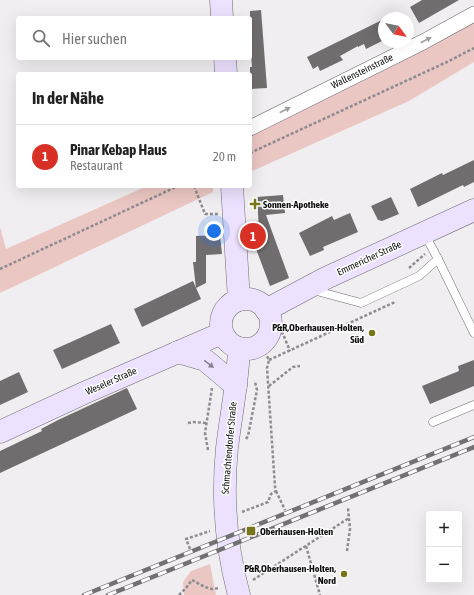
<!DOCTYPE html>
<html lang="de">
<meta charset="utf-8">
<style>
body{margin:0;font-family:"Asap Condensed",sans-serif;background:#f6f6f6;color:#222}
.controls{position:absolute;right:12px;bottom:12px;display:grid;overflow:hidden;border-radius:4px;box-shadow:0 4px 16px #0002}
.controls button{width:36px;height:36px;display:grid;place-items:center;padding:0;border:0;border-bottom:1px solid #e0e0e0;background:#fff;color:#222;font:20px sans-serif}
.compass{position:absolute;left:378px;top:12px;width:36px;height:36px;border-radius:50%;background:#fff;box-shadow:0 4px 16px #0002;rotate:122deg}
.you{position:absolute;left:214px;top:231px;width:14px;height:14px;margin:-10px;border:3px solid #fff;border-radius:50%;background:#1a73e8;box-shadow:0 0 0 6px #1a73e833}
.badge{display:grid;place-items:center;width:26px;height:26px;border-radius:50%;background:#d93025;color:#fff;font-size:13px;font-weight:700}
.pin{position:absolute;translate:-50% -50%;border:2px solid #fff;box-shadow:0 1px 4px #0006}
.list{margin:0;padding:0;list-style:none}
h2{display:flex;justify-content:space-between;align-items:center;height:52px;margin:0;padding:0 16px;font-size:17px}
h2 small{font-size:13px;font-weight:400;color:#767676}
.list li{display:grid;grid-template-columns:26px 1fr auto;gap:12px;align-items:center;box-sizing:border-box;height:64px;padding:0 16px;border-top:1px solid #e0e0e0}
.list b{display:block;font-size:15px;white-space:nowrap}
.list p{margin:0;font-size:13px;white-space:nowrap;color:#767676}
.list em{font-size:13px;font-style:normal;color:#767676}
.icon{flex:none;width:22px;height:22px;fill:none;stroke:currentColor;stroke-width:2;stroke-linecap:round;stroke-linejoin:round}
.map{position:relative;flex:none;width:474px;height:595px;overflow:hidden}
.search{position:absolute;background:#fff;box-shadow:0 4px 16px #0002;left:16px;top:16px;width:236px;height:44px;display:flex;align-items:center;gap:10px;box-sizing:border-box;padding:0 14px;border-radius:4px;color:#767676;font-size:15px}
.panel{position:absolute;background:#fff;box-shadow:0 4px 16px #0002;left:16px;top:72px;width:236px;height:116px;border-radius:4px}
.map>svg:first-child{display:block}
</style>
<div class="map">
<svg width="474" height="595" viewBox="0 0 474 595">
<rect width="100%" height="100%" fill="#f1eef1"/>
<g fill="#ebc7c3">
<polygon points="474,21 474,62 409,101 250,172 250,130"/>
<polygon points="147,186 213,186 213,192 0,293 0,227 6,249"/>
<polygon points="210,564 216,595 184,595 183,582 191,571"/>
</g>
<g fill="#716d6e">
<polygon points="422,0 459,0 419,23 410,7"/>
<polygon points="261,10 267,88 250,89 250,67 252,67 250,40 250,11"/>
<polygon points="384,19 384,40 366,49 364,44 358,47 358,46 340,56 343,60 320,71 318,66 313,69 307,57"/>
<polygon points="474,160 474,182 464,187 463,185 418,207 410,189 442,173 443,175"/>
<polygon points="283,195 285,213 266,215 289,278 270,286 250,233 259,230 257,197"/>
<polygon points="391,197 399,214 382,221 378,220 371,206"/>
<polygon points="350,213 358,232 323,247 324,250 310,256 299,233 332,216 334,220"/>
<polygon points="220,235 222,254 206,255 206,283 196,288 193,262 196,262 196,236"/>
<polygon points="193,281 201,299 142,327 134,309"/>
<polygon points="111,324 120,343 62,369 53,350"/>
<polygon points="474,360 474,386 430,404 422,386 459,371 458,366"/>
<polygon points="19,372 28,392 0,405 0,381"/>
<polygon points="127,388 137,409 0,473 0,451 42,431 41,429 58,420"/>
</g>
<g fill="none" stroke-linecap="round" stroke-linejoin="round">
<defs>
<g id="lane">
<polyline points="438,259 474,333"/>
<polyline points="313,290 361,303 419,276 438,259 424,233"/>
<polyline points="433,422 474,405"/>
</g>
<polyline id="street" points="250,128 423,42 474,14"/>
<g id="secondary">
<polyline points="221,0 222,18"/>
<polyline points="225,58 226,74"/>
<polyline points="232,186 239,300"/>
<circle cx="246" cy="324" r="25"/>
<polyline points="266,310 326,278 474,210"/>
<path d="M239 348C238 382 231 414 227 448 222 497 226 547 239 595"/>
<polyline points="178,352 205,360 236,386"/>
<polyline points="0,432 84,393 222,333"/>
</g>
</defs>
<use href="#lane" stroke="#6f6d6f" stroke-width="9"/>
<use href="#street" stroke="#6f6d6f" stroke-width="16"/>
<use href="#secondary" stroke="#6f6d6f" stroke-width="23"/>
<g stroke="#8e8c8e" stroke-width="2.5" stroke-dasharray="3 2" stroke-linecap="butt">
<polyline points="250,153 447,62 474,48"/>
<polyline points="194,186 205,214 218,214"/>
<polyline points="409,268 425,254"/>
<polyline points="0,269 178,186"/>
<polyline points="277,329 283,334 290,351"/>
<polyline points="269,360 395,302"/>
<polyline points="269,386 293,367 300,366"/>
<polyline points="188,423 193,422 206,423"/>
<polyline points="246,439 248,436 257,390 255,382 254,381"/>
<polyline points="208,450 205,433 212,388"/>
<polyline points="276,491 285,510"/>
<polyline points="242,512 268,502 271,494 276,491 275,487 267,368 269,360 264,351"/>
<polyline points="306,546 320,595"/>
<polyline points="190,549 186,539 210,531"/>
<polyline points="347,551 350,529 348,508"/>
<polyline points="253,580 349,518"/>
<polyline points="179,595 186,588 192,580 205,587 212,589 220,588"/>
</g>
<use href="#lane" stroke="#fff" stroke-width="8"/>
<use href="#street" stroke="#fff" stroke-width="15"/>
<use href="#secondary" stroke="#ece1fe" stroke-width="22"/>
<defs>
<g id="rail">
<polyline points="84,595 474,437"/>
<polyline points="108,595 474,447"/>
</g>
</defs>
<use href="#rail" stroke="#727172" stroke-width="4.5"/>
<use href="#rail" stroke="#fff" stroke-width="3" stroke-dasharray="9" stroke-linecap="butt"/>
</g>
<defs><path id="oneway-solid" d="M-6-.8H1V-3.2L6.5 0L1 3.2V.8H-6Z"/></defs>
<g fill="#a09fa0">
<use href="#oneway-solid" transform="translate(426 40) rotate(-28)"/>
<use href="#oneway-solid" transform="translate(285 110) rotate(-27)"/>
</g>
<use fill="#898393" href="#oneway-solid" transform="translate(209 364) rotate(37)"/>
<g fill="#78761b" stroke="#fff" stroke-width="1.5">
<path d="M253 198h4v4h4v4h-4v4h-4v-4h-4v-4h4z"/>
<circle cx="372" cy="333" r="4"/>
<rect x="246" y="526" width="10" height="10" rx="2"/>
<circle cx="344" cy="574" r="4"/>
</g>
<g text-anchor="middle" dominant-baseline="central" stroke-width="3" stroke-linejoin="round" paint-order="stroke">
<g font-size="10" fill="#111011" stroke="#fff">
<text transform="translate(362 71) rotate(-26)">Wallensteinstraße</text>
<text transform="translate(369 258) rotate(-25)">Emmericher Straße</text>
<text transform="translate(111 381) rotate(-24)">Weseler Straße</text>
<text transform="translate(229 448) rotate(-85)">Schmachtendorfer Straße</text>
</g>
<g font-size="10" font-weight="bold" fill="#111011" stroke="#fff" text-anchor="start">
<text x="263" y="204">Sonnen-Apotheke</text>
<text x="364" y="327" text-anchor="end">P&amp;R,Oberhausen-Holten,<tspan x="364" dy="12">Süd</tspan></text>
<text x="260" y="531">Oberhausen-Holten</text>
<text x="336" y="568" text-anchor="end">P&amp;R,Oberhausen-Holten,<tspan x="336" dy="12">Nord</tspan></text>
</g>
</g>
</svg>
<div class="controls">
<button>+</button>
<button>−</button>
</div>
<svg class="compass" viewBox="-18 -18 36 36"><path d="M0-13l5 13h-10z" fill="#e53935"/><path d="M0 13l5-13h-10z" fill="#767676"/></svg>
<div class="you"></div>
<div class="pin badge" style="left:253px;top:236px">1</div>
<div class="search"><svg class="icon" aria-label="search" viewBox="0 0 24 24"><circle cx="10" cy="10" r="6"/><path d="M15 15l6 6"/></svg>Hier suchen</div>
<section class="panel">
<h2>In der Nähe<small></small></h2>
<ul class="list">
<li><span class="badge">1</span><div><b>Pinar Kebap Haus</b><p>Restaurant</p></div><em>20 m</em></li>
</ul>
</section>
</div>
